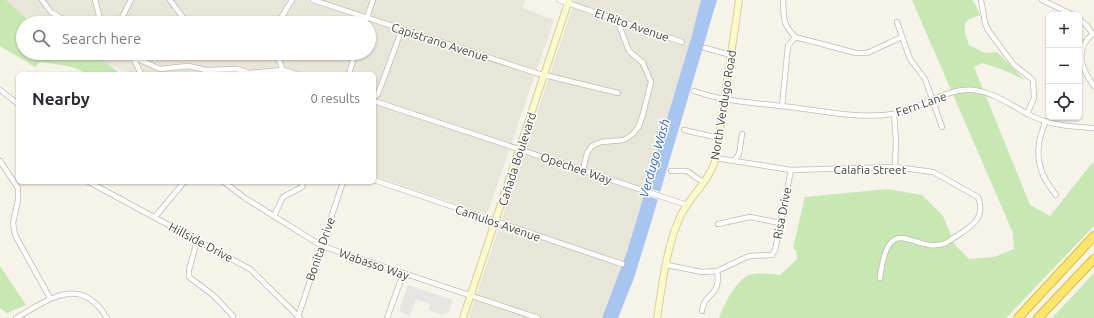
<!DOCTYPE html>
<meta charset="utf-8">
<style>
body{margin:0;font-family:Ubuntu,sans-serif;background:#f7f7f7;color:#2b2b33}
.controls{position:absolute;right:12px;top:12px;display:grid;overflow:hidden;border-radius:6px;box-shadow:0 1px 3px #0004}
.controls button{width:36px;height:36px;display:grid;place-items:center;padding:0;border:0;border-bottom:1px solid #e1e1e2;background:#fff;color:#2b2b33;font:20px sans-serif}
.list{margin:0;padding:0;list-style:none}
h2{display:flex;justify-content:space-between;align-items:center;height:52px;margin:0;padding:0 16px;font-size:17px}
h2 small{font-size:13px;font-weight:400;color:#7c7c81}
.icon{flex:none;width:22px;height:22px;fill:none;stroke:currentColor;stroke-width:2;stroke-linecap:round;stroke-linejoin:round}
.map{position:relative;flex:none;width:1094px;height:318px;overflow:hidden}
.search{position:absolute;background:#fff;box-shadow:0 1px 3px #0004;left:16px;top:16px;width:360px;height:44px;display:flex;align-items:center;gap:10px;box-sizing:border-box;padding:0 14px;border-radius:22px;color:#7c7c81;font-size:15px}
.panel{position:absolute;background:#fff;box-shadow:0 1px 3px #0004;left:16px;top:72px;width:360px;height:112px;border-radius:6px}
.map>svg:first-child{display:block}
</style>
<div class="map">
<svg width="1094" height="318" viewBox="0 0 1094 318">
<rect width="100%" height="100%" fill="#f5f3ea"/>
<g fill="#e8e6d8">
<polygon points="6,0 525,0 523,8 554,20 487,214 374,176 374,74 133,74 80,53 369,53 369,23 32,23"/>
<polygon points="575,0 701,0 692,35 627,252 602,318 469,318"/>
</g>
<g fill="#c7e8b3">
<path d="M0 0H6L32 23H23V53C53 53 99 47 119 74H90L68 66 40 62 35 67 0 46Z"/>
<path d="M912 0H972L975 4 980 15 969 19 965 24V33L969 45 985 53 997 52 1025 80 1001 69 982 63 974 67 1030 205 1050 216 1092 163 1094 164V226L1006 318H719C723 306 737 279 749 275 758 272 771 274 780 275L797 259 796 250 793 248 805 197 887 189 922 195 943 216 955 245 969 259 994 257 1014 249 1013 233Z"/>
<polygon points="0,266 26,305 7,313 0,308"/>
<polygon points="1094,273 1094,318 1052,318"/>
</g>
<polygon fill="#e6e5e1" points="408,285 453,300 448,313 445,312 443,315 428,310 430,304 416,299 410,316 399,311"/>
<polygon fill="#a7c5f0" points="701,0 717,0 650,226 634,278 618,318 602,318 627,252 692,35"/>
<polygon fill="#f5f3ea" points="645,187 662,192 660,200 643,195"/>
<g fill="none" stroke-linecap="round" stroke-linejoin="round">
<defs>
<g id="street">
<polyline points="42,0 51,12 69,23"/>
<polyline points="95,0 101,23"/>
<polyline points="170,0 187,23"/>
<polyline points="313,0 536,73 618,93"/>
<polyline points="559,0 682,42"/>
<path d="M783 0C784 18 782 23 795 37"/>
<polyline points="981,0 985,23 988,30 1013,64 1033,80 1034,98 1027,114"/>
<polyline points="1042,0 1073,15"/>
<polyline points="1079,19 1087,26 1092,33"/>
<polyline points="897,22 910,59 925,79 942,127"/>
<polyline points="119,23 131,0"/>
<polyline points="278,23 292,0"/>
<polyline points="365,23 373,0"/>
<path d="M1094 33C1074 48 1081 69 1094 86"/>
<polyline points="795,37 856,53 867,53 902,37"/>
<polyline points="705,48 731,55"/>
<polyline points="125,53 160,69 188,66 206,70 237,69 249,73 283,70 296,74"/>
<polyline points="276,53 283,70"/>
<polyline points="133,57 141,74"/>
<polyline points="349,74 355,53"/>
<polyline points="0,90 18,104"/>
<path d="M694 91C725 102 758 103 790 107 823 111 859 119 893 114 920 110 946 87 974 90 995 93 1009 104 1026 113 1047 125 1071 127 1094 128"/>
<polyline points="374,97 378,94 402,29"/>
<polyline points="374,101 687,205"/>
<polyline points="782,106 788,46 795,37"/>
<polyline points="894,114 896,140 895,167"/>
<path d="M1045 121C1044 128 1040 135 1039 143 1036 164 1043 179 1056 195"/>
<polyline points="684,130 719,138"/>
<path d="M716 158 791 170 895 167 933 172 978 197C988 222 964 230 946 243 914 256 889 206 880 278"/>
<polyline points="0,161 18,188 18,200 13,223 15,235 50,298"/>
<polyline points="734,161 739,154 742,134"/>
<polyline points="583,170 587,153 592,146 601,142 624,140 633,134 639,126 643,114 651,82 643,63 629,51 617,20"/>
<polyline points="671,171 687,171 704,183"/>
<polyline points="374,180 622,264"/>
<polyline points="89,182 250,269 300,318"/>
<polyline points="224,182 245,198 322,246 538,318"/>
<polyline points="274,216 283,197 302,187 303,182"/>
<polyline points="155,217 184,182"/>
<polyline points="718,224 750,217 780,223"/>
<polyline points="197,241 189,270 189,277 213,295 233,316"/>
<polyline points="667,265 702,272 717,271 749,256 772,255 775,250 791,170"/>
<path d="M702 311C703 293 722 297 717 271"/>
<polyline points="298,317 343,182"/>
<path d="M16 318C50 299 80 274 107 318"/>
<polyline points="387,318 403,274"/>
</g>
<g id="secondary">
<polyline points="463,318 569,0"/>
<path d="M657 318C662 286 667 242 682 213 693 193 710 180 716 158L739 0"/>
</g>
<g id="highway">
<polyline points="1018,318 1094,236"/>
<polyline points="1038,318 1094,259"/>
</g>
</defs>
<use href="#street" stroke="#c0bdac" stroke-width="6"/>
<use href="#secondary" stroke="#d4cf9a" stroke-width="8"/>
<use href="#highway" stroke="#dcbe3c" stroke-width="10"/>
<use href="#street" stroke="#fff" stroke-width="4.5"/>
<use href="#secondary" stroke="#fefbca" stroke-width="6"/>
<use href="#highway" stroke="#fce66d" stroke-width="8"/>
</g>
<g text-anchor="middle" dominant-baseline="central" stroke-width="3" stroke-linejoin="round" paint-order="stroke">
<g font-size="12" fill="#484538" stroke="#fff">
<text transform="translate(632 25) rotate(19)">El Rito Avenue</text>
<text transform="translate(440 42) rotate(18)">Capistrano Avenue</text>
<text transform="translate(921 104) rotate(-19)">Fern Lane</text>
<text transform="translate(723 105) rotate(-81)">North Verdugo Road</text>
<text transform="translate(517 159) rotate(-72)">Cañada Boulevard</text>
<text transform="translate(576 168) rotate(19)">Opechee Way</text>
<text x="870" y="169">Calafia Street</text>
<text transform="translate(782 213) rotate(-79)">Risa Drive</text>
<text transform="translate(498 223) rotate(19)">Camulos Avenue</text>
<text transform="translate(201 242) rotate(28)">Hillside Drive</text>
<text transform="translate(320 249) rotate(-71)">Bonita Drive</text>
<text transform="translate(374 264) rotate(19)">Wabasso Way</text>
</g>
<g font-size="13" font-style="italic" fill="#3165b4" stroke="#fff">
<text transform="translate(654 158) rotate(-74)">Verdugo Wash</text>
</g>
</g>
</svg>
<div class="controls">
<button>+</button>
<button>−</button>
<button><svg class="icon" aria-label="locate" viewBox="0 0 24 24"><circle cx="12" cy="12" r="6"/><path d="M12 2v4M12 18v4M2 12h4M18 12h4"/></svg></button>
</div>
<div class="search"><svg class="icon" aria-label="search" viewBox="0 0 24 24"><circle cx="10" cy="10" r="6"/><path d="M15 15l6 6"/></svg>Search here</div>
<section class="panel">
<h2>Nearby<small>0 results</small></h2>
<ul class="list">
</ul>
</section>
</div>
